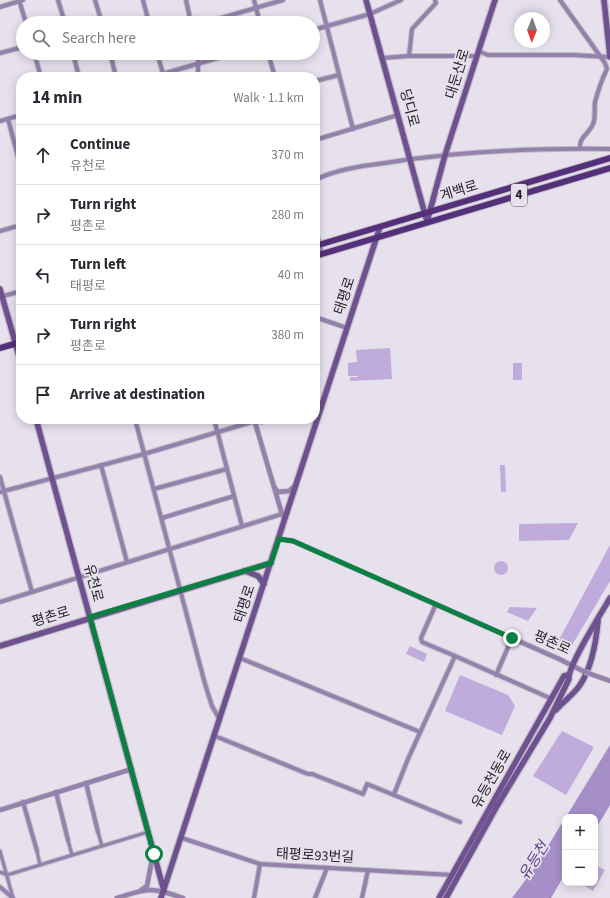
<!DOCTYPE html>
<meta charset="utf-8">
<style>
body{margin:0;font-family:"Source Sans 3","Noto Sans KR",sans-serif;background:#f2f2f3;color:#2b2b33}
.controls{position:absolute;right:12px;bottom:12px;display:grid;overflow:hidden;border-radius:8px;box-shadow:0 2px 10px #0003}
.controls button{width:36px;height:36px;display:grid;place-items:center;padding:0;border:0;border-bottom:1px solid #e1e1e2;background:#fff;color:#2b2b33;font:20px sans-serif}
.compass{position:absolute;left:514px;top:12px;width:36px;height:36px;border-radius:50%;background:#fff;box-shadow:0 2px 10px #0003;rotate:181deg}
.stop{position:absolute;width:12px;height:12px;margin:-9px;border:3px solid #0b8043;border-radius:50%;background:#fff}
.stop.end{background:#0b8043;border-color:#fff;box-shadow:0 1px 4px #0008}
.list{margin:0;padding:0;list-style:none}
h2{display:flex;justify-content:space-between;align-items:center;height:52px;margin:0;padding:0 16px;font-size:17px}
h2 small{font-size:13px;font-weight:400;color:#7c7c81}
.list li{display:grid;grid-template-columns:26px 1fr auto;gap:12px;align-items:center;box-sizing:border-box;height:60px;padding:0 16px;border-top:1px solid #e1e1e2}
.list b{display:block;font-size:15px;white-space:nowrap}
.list p{margin:0;font-size:13px;white-space:nowrap;color:#7c7c81}
.list em{font-size:13px;font-style:normal;color:#7c7c81}
.icon{flex:none;width:22px;height:22px;fill:none;stroke:currentColor;stroke-width:2;stroke-linecap:round;stroke-linejoin:round}
.map{position:relative;flex:none;width:610px;height:898px;overflow:hidden}
.search{position:absolute;background:#fff;box-shadow:0 2px 10px #0003;left:16px;top:16px;width:304px;height:44px;display:flex;align-items:center;gap:10px;box-sizing:border-box;padding:0 14px;border-radius:22px;color:#7c7c81;font-size:15px}
.panel{position:absolute;background:#fff;box-shadow:0 2px 10px #0003;left:16px;top:72px;width:304px;height:352px;border-radius:16px}
.map>svg:first-child{display:block}
</style>
<div class="map">
<svg width="610" height="898" viewBox="0 0 610 898">
<rect width="100%" height="100%" fill="#e6e1ed"/>
<g fill="#bfabdc">
<polygon points="390,348 392,379 350,381 350,377 358,377 357,376 348,376 348,363 357,362 356,350"/>
<rect x="513" y="363" width="9" height="17"/>
<polygon points="500,465 505,465 506,492 501,492"/>
<polygon points="578,523 569,540 519,541 519,524"/>
<polygon points="610,545 610,581 572,645 566,652 555,647"/>
<circle cx="501" cy="568" r="7"/>
<polygon points="510,607 537,608 528,621 507,612"/>
<polygon points="410,646 427,654 424,662 406,654"/>
<polygon points="460,675 508,695 515,706 502,735 445,711"/>
<polygon points="562,731 594,747 566,795 533,776"/>
<polygon points="595,865 605,870 593,891 581,884 582,883 595,883"/>
</g>
<g fill="#a68ec7">
<polygon points="610,745 610,805 595,830 595,817 566,817"/>
<polygon points="565,818 565,874 551,898 512,898 536,866"/>
</g>
<g fill="none" stroke-linecap="round" stroke-linejoin="round">
<defs>
<g id="pedestrian">
<polyline points="98,832 102,846"/>
<polyline points="68,840 72,855"/>
<polyline points="0,851 13,898"/>
<polyline points="37,851 40,865"/>
<polyline points="0,872 7,875 148,832"/>
</g>
<g id="minor">
<polyline points="19,0 26,23"/>
<polyline points="58,0 65,23"/>
<polyline points="95,0 102,23"/>
<polyline points="143,0 149,23"/>
<polyline points="186,0 191,23"/>
<polyline points="254,0 260,23"/>
<polyline points="320,0 353,129"/>
<path d="M560 0 605 63 607 69C602 79 598 91 595 102 594 109 596 118 593 124 589 134 579 137 580 148"/>
<polyline points="0,7 23,0"/>
<polyline points="204,23 283,0"/>
<polyline points="313,30 370,14 401,0"/>
<polyline points="478,51 488,55 573,55 610,57"/>
<polyline points="0,53 23,47"/>
<polyline points="34,53 41,77"/>
<polyline points="73,53 79,77"/>
<polyline points="110,53 116,77"/>
<polyline points="157,53 164,77"/>
<polyline points="268,53 275,77"/>
<polyline points="409,56 412,29 436,3 435,0"/>
<polyline points="382,58 409,56 476,56"/>
<polyline points="152,77 235,53"/>
<polyline points="198,77 198,53"/>
<polyline points="315,81 339,75"/>
<polyline points="8,119 21,168"/>
<polyline points="0,121 21,115"/>
<polyline points="315,140 398,115"/>
<path d="M315 180C337 169 362 166 385 163 460 151 535 148 610 149"/>
<polyline points="315,227 322,254"/>
<polyline points="0,231 21,225"/>
<polyline points="0,297 21,291"/>
<polyline points="315,317 347,328"/>
<polyline points="315,408 322,407"/>
<polyline points="135,419 205,684 212,706 220,720"/>
<polyline points="214,419 242,526"/>
<polyline points="101,465 127,562"/>
<polyline points="0,477 32,592"/>
<polyline points="154,489 227,469"/>
<polyline points="0,492 144,454 255,421 261,422 273,419"/>
<polyline points="162,518 234,496"/>
<polyline points="0,602 282,514"/>
<polyline points="455,656 552,699"/>
<polyline points="240,658 420,732"/>
<polyline points="496,675 512,638"/>
<polyline points="215,736 308,774 312,774 363,794 367,784 460,822"/>
<polyline points="86,783 98,832"/>
<polyline points="56,792 68,840"/>
<polyline points="394,794 408,759 455,656 422,642 421,638 436,604"/>
<polyline points="23,802 37,851"/>
<polyline points="182,838 260,864 452,875"/>
<polyline points="0,887 13,898"/>
<polyline points="254,898 260,864"/>
<polyline points="315,898 327,868"/>
<polyline points="362,898 368,870"/>
</g>
<g id="tertiary">
<polyline points="254,419 282,514 285,519"/>
<polyline points="275,488 278,492 289,491 296,485"/>
<polyline points="279,539 293,541 559,659 585,672"/>
<polyline points="0,810 132,769"/>
<polyline points="141,890 147,886 153,854"/>
<path d="M117 898C147 888 152 887 183 898"/>
</g>
<g id="secondary">
<polyline points="366,0 426,218"/>
<polyline points="604,0 610,57"/>
<polyline points="427,222 445,155 495,0"/>
<polyline points="0,289 21,363"/>
<polyline points="36,419 164,891"/>
<polyline points="245,571 258,576 264,584"/>
<polyline points="0,646 271,563"/>
<path d="M556 710C564 701 574 694 580 685 592 667 596 643 598 621"/>
<polyline points="161,898 380,227"/>
<polyline points="439,898 564,676 568,675"/>
<path d="M446 898 497 806 550 718 569 679C567 667 602 612 610 598"/>
</g>
<g id="primary">
<polyline points="315,246 610,158"/>
<polyline points="315,256 610,168"/>
<polyline points="0,348 21,342"/>
</g>
</defs>
<use href="#pedestrian" stroke="#c3bec9" stroke-width="5"/>
<use href="#minor" stroke="#c3bec9" stroke-width="6"/>
<use href="#tertiary" stroke="#c3bec9" stroke-width="6"/>
<use href="#secondary" stroke="#c3bec9" stroke-width="8"/>
<use href="#primary" stroke="#c3bec9" stroke-width="8"/>
<use href="#pedestrian" stroke="#9482ac" stroke-width="3"/>
<use href="#minor" stroke="#9482ac" stroke-width="4"/>
<use href="#tertiary" stroke="#9482ac" stroke-width="4.5"/>
<use href="#secondary" stroke="#6e5290" stroke-width="5.5"/>
<use href="#primary" stroke="#542f7a" stroke-width="6"/>
<defs>
<polyline id="tertiary-bridge" points="585,672 610,681"/>
</defs>
<use href="#tertiary-bridge" stroke="#c3bec9" stroke-width="6" stroke-linecap="butt"/>
<use href="#tertiary-bridge" stroke="#9482ac" stroke-width="4.5"/>
</g>
<g fill="none" stroke-linecap="round" stroke-linejoin="round">
<polyline stroke="#0b8043" stroke-width="5" points="154,854 90,617 271,563 279,539 293,541 512,638"/>
</g>
<g text-anchor="middle" dominant-baseline="central" stroke-width="3.5" stroke-linejoin="round" paint-order="stroke">
<rect fill="#e6e1ed" stroke="#5c5960" stroke-width="1" x="511" y="184" width="16" height="22" rx="3"/>
<g font-size="13" font-weight="bold" fill="#211f24">
<text x="519" y="195">4</text>
</g>
<g font-size="14" fill="#211f24" stroke="#e6e1ed">
<text transform="translate(458 74) rotate(-73)">대둔산로</text>
<text transform="translate(409 108) rotate(75)">당디로</text>
<text transform="translate(459 191) rotate(-17)">계백로</text>
<text transform="translate(345 296) rotate(-72)">태평로</text>
<text transform="translate(93 583) rotate(75)">유천로</text>
<text transform="translate(245 604) rotate(-72)">태평로</text>
<text transform="translate(51 617) rotate(-17)">평촌로</text>
<text transform="translate(552 643) rotate(24)">평촌로</text>
<text transform="translate(492 779) rotate(-60)">유등천동로</text>
<text transform="translate(315 856) rotate(3)">태평로93번길</text>
</g>
<g font-size="15" font-style="italic" fill="#614087" stroke="#e6e1ed">
<text transform="translate(534 861) rotate(-58)">유등천</text>
</g>
</g>
</svg>
<div class="controls">
<button>+</button>
<button>−</button>
</div>
<svg class="compass" viewBox="-18 -18 36 36"><path d="M0-13l5 13h-10z" fill="#e53935"/><path d="M0 13l5-13h-10z" fill="#7c7c81"/></svg>
<div class="stop" style="left:154px;top:854px"></div>
<div class="stop end" style="left:512px;top:638px"></div>
<div class="search"><svg class="icon" aria-label="search" viewBox="0 0 24 24"><circle cx="10" cy="10" r="6"/><path d="M15 15l6 6"/></svg>Search here</div>
<section class="panel">
<h2>14 min<small>Walk · 1.1 km</small></h2>
<ul class="list">
<li><svg class="icon" aria-label="ahead" viewBox="0 0 24 24"><path d="M12 20V5M6 11l6-6 6 6"/></svg><div><b>Continue</b><p>유천로</p></div><em>370 m</em></li>
<li><svg class="icon" aria-label="right" viewBox="0 0 24 24"><path d="M7 20v-9h11M14 6l5 5-5 5"/></svg><div><b>Turn right</b><p>평촌로</p></div><em>280 m</em></li>
<li><svg class="icon" aria-label="left" viewBox="0 0 24 24"><path d="M17 20v-9H6M10 6l-5 5 5 5"/></svg><div><b>Turn left</b><p>태평로</p></div><em>40 m</em></li>
<li><svg class="icon" aria-label="right" viewBox="0 0 24 24"><path d="M7 20v-9h11M14 6l5 5-5 5"/></svg><div><b>Turn right</b><p>평촌로</p></div><em>380 m</em></li>
<li><svg class="icon" aria-label="arrive" viewBox="0 0 24 24"><path d="M6 21V4h12l-3 4 3 4H6"/></svg><div><b>Arrive at destination</b></div></li>
</ul>
</section>
</div>
